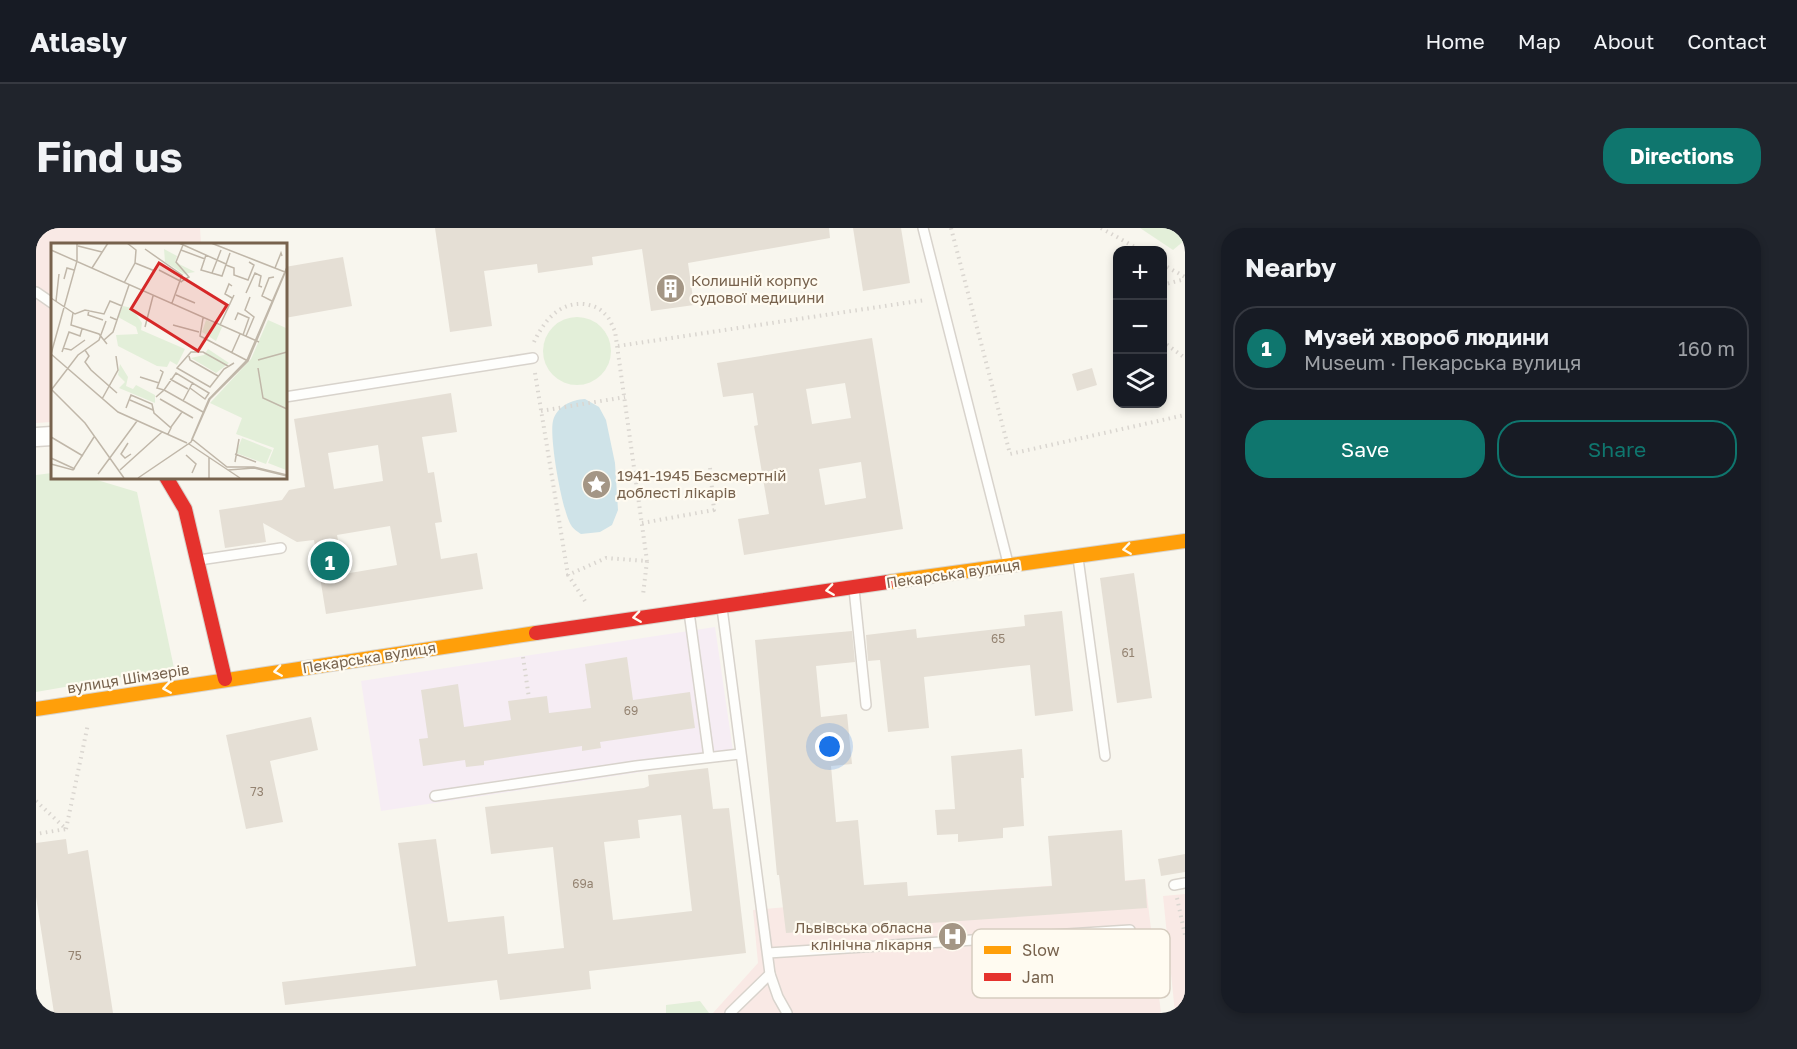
<!DOCTYPE html>
<meta charset="utf-8">
<style>
body{margin:0;font-family:"Golos Text",sans-serif;background:#20242c;color:#f1f3f6}
.controls{position:absolute;right:18px;top:18px;display:grid;overflow:hidden;border-radius:12px;box-shadow:0 3px 9px #0003}
.controls button{width:54px;height:54px;display:grid;place-items:center;padding:0;border:0;border-bottom:2px solid #363941;background:#171b24;color:#f1f3f6;font:30px sans-serif}
.you{position:absolute;left:794px;top:519px;width:21px;height:21px;margin:-15px;border:4px solid #fff;border-radius:50%;background:#1a73e8;box-shadow:0 0 0 9px #1a73e833}
.badge{display:grid;place-items:center;width:39px;height:39px;border-radius:50%;background:#0f766e;color:#fff;font-size:20px;font-weight:700}
.pin{position:absolute;translate:-50% -50%;border:3px solid #fff;box-shadow:0 2px 6px #0006}
.list{margin:0;padding:0;list-style:none}
h2{display:flex;justify-content:space-between;align-items:center;height:78px;margin:0;padding:0 24px;font-size:26px}
h2 small{font-size:20px;font-weight:400;color:#9ea1a6}
.list li{display:grid;grid-template-columns:39px 1fr auto;gap:18px;align-items:center;box-sizing:border-box;height:84px;margin:0 12px 12px;padding:0 12px;border:2px solid #363941;border-radius:24px}
.list b{display:block;font-size:22px;white-space:nowrap}
.list p{margin:0;font-size:20px;white-space:nowrap;color:#9ea1a6}
.list em{font-size:20px;font-style:normal;color:#9ea1a6}
.actions{display:flex;gap:12px;padding:18px 24px}
.actions a{flex:1;padding:14px 0;border:2px solid #0f766e;border-radius:24px;text-align:center;font-size:21px;color:#0f766e}
.actions .main{background:#0f766e;color:#fff}
.icon{flex:none;width:33px;height:33px;fill:none;stroke:currentColor;stroke-width:2;stroke-linecap:round;stroke-linejoin:round}
.map{position:relative;flex:none;width:1149px;height:785px;overflow:hidden;border-radius:24px}
header{display:flex;align-items:center;gap:36px;box-sizing:border-box;height:84px;padding:0 30px;background:#171b24;border-bottom:2px solid #363941}
header strong{font-size:28px}
nav{display:flex;gap:33px;margin-inline-start:auto;font-size:21px}
.intro{display:flex;align-items:center;justify-content:space-between;box-sizing:border-box;height:144px;padding:0 36px}
h1{margin:0;font-size:42px}
.button{padding:15px 27px;border-radius:24px;background:#0f766e;color:#fff;font-size:21px;font-weight:700}
main{display:flex;gap:36px;padding:0 36px}
aside{flex:1;background:#171b24;border-radius:24px;box-shadow:0 3px 9px #0003}
.map>svg:first-child{display:block}
</style>
<header>
<strong>Atlasly</strong>
<nav><a>Home</a><a>Map</a><a>About</a><a>Contact</a></nav>
</header>
<div class="intro"><h1>Find us</h1><a class="button">Directions</a></div>
<main>
<div class="map">
<svg width="1149" height="785" viewBox="0 0 1149 785">
<rect width="100%" height="100%" fill="#f8f6ee"/>
<polygon fill="#f6edf4" points="679,399 698,530 345,583 325,453"/>
<g fill="#f9e9e5">
<polygon points="0,0 164,0 165,16 16,16 16,194 0,195"/>
<polygon points="1109,651 1125,785 677,785 722,735 717,682 872,668"/>
<polygon points="1149,666 1149,785 1139,785 1127,668"/>
</g>
<g fill="#e3efd9">
<polygon points="1104,0 1149,0 1149,12 1137,22"/>
<circle cx="541" cy="123" r="34"/>
<polygon points="16,245 16,249 51,249 101,264 138,440 0,464 0,247"/>
<polygon points="664,773 673,785 630,785 630,777"/>
</g>
<path fill="#cfe3e8" d="M549 171 563 179 570 192 579 235 582 282 576 297 564 304 545 306C542 304 537 301 535 297 526 283 513 209 517 193 521 178 535 172 549 171Z"/>
<g fill="#e5dfd5" fill-rule="evenodd">
<polygon points="399,0 793,0 794,10 652,35 658,77 615,83 606,21 556,29 557,37 502,45 501,36 448,43 456,98 414,104"/>
<polygon points="817,0 865,0 874,55 827,63"/>
<polygon points="307,29 316,78 249,90 249,39"/>
<path d="M836 110 867 301 708 327 702 291 733 286 718 198 722 197 717 165 687 169 681 135ZM809 155 815 190 776 196 770 161ZM825 234 830 270 789 277 783 241Z"/>
<polygon points="1056,140 1061,157 1041,163 1036,146"/>
<path d="M415 165 421 204 386 209 392 245 398 244 406 294 399 295 405 331 441 325 447 361 290 386 278 312 261 314 227 295 230 314 189 320 183 282 246 272 253 262 269 259 258 191ZM342 217 347 253 298 261 292 225ZM354 298 361 337 308 346 301 307Z"/>
<polygon points="1098,345 1116,470 1081,475 1064,350"/>
<polygon points="1026,383 1037,483 999,488 994,437 888,449 893,500 852,504 844,432 832,433 830,407 880,401 881,410 989,398 988,387"/>
<polygon points="816,403 819,434 780,438 785,489 811,486 816,536 795,538 800,594 822,592 828,657 871,654 872,668 1016,658 1012,608 1086,602 1089,653 1109,651 1111,680 750,705 743,647 741,647 719,412"/>
<polygon points="591,429 597,472 654,464 659,500 564,514 565,520 546,523 546,518 448,533 448,537 430,539 429,532 387,538 383,511 392,510 385,462 422,456 428,499 475,492 472,473 511,468 513,485 555,480 549,436"/>
<polygon points="275,489 282,522 234,533 247,594 210,601 190,507"/>
<polygon points="986,521 988,550 985,550 988,598 967,600 967,610 922,614 922,606 901,607 899,582 919,581 915,528"/>
<path d="M672 540 677 581 693 580 710 725 553 743 555 761 464 772 461 752 249 777 246 754 380 738 362 615 400 611 412 694 468 688 472 726 528 720 517 619 455 626 449 579 608 560 613 558 612 547ZM645 587 656 683 577 692 568 614 604 610 602 592Z"/>
<polygon points="30,611 32,626 52,622 77,785 18,785 0,669 0,615"/>
<polygon points="1149,626 1149,644 1125,648 1122,631"/>
</g>
<g fill="none" stroke-linecap="round" stroke-linejoin="round">
<defs>
<g id="lane">
<polyline points="887,0 972,335"/>
<polyline points="0,64 16,75"/>
<polyline points="249,169 497,130"/>
<polyline points="1042,330 1069,528"/>
<polyline points="163,332 245,320"/>
<polyline points="818,361 830,477"/>
<polyline points="686,380 734,746 742,769 751,785"/>
<polyline points="653,384 673,529"/>
<polyline points="399,568 600,538 704,526"/>
<polyline points="1138,657 1149,655"/>
<polyline points="732,725 1094,702"/>
<polyline points="694,785 734,746"/>
</g>
<polyline id="street" points="0,209 16,208"/>
<g id="slow">
<polyline points="852,354 1149,313"/>
<polyline points="0,481 500,405"/>
</g>
<g id="jam">
<polyline points="130,249 149,281 189,451"/>
<polyline points="500,405 852,354"/>
</g>
</defs>
<use href="#lane" stroke="#d8d3cc" stroke-width="12"/>
<use href="#street" stroke="#d8d3cc" stroke-width="21"/>
<use href="#slow" stroke="#d8d3cc" stroke-width="16"/>
<use href="#jam" stroke="#d8d3cc" stroke-width="16"/>
<g stroke="#dad6d0" stroke-width="4" stroke-dasharray="1.5 4.5" stroke-linecap="butt">
<polyline points="915,0 974,226 1149,187"/>
<polyline points="1065,0 1104,22"/>
<polyline points="1126,36 1149,49"/>
<polyline points="1126,57 1149,51"/>
<polyline points="1126,113 1149,130"/>
<path d="M498 114C508 93 523 74 548 76 556 77 564 80 569 86 574 90 576 98 579 103L611 333"/>
<polyline points="582,118 889,72"/>
<polyline points="499,145 532,347"/>
<polyline points="505,183 589,169"/>
<polyline points="606,295 678,282 674,240"/>
<polyline points="549,373 532,347 570,330 611,333 607,367"/>
<polyline points="487,429 493,470"/>
<polyline points="0,573 30,601 0,606"/>
<polyline points="30,601 52,496"/>
<polyline points="1141,670 1149,707"/>
</g>
<use href="#lane" stroke="#fefefc" stroke-width="9"/>
<use href="#street" stroke="#fefefc" stroke-width="18"/>
<use href="#slow" stroke="#ff9f0a" stroke-width="14"/>
<use href="#jam" stroke="#e5322d" stroke-width="14"/>
</g>
<defs><path id="oneway-chevron" d="M-2-3.5L2.5 0L-2 3.5" fill="none" stroke-width="1.6" stroke-linecap="round" stroke-linejoin="round" transform="scale(1.5)"/></defs>
<g stroke="#fffbf1">
<use href="#oneway-chevron" transform="translate(1091 321) rotate(172)"/>
<use href="#oneway-chevron" transform="translate(794 362) rotate(172)"/>
<use href="#oneway-chevron" transform="translate(601 389) rotate(172)"/>
<use href="#oneway-chevron" transform="translate(242 443) rotate(171)"/>
<use href="#oneway-chevron" transform="translate(131 460) rotate(171)"/>
</g>
<defs>
<symbol id="building-disc" viewBox="-11 -11 22 22"><circle r="9.5" fill="#a49685" stroke="#fffbf1"/><path d="M-4-6H4V6H1V3H-1V6H-4ZM-2.5-4.3h1.7v1.8h-1.7ZM.8-4.3h1.7v1.8H.8ZM-2.5-1h1.7V.8h-1.7ZM.8-1h1.7V.8H.8Z" fill="#fff"/></symbol>
<symbol id="sight-disc" viewBox="-11 -11 22 22"><circle r="9.5" fill="#a49685" stroke="#fffbf1"/><path d="M0-6L1.8-2.2L6-1.7L2.9 1.2L3.7 5.4L0 3.3L-3.7 5.4L-2.9 1.2L-6-1.7L-1.8-2.2Z" fill="#fff"/></symbol>
<symbol id="hospital-disc" viewBox="-11 -11 22 22"><circle r="9.5" fill="#a49685" stroke="#fffbf1"/><path d="M-5-5h3v3.5h4V-5h3V5h-3V1.5h-4V5h-3Z" fill="#fff"/></symbol>
</defs>
<g fill-rule="evenodd">
<use href="#building-disc" x="618" y="44" width="33" height="33"/>
<use href="#sight-disc" x="544" y="240" width="33" height="33"/>
<use href="#hospital-disc" x="900" y="692" width="33" height="33"/>
</g>
<g text-anchor="middle" dominant-baseline="central" stroke-width="4.5" stroke-linejoin="round" paint-order="stroke">
<g font-size="12" fill="#948371">
<text x="962" y="410">65</text>
<text x="1092" y="424">61</text>
<text x="595" y="482">69</text>
<text x="221" y="563">73</text>
<text x="547" y="655">69а</text>
<text x="39" y="727">75</text>
</g>
<g font-size="15" fill="#77624d" stroke="#fffbf1" text-anchor="start">
<text x="655" y="52">Колишній корпус<tspan x="655" dy="17">судової медицини</tspan></text>
<text x="581" y="247">1941-1945 Безсмертній<tspan x="581" dy="17">доблесті лікарів</tspan></text>
<text x="896" y="699" text-anchor="end">Львівська обласна<tspan x="896" dy="17">клінічна лікарня</tspan></text>
</g>
<g font-size="15" fill="#77624d" stroke="#fffbf1">
<text transform="translate(917 345) rotate(-8)">Пекарська вулиця</text>
<text transform="translate(333 429) rotate(-9)">Пекарська вулиця</text>
<text transform="translate(92 450) rotate(-9)">вулиця Шімзерів</text>
</g>
</g>
<g transform="translate(15 15)">
<rect width="236" height="236" fill="#f8f6ee"/>
<path d="M113 6 126 13 124 19 144 29 133 31 114 19ZM72 63 81 65 91 80 90 87 134 106 126 122 119 118 116 124 106 123 67 103 65 92 87 91 85 84 67 74ZM155 77 171 84 165 98 151 89ZM217 77 235 85V227L217 220 223 205 185 191 191 175 159 160 200 116ZM157 106 178 120 165 130 140 115 153 112ZM69 121 77 134 75 143 82 146 85 142 104 152V160L68 145 74 139 67 132ZM191 195 221 207 215 221 185 210Z" fill="#e3efd9"/>
<path fill="none" stroke="#c0b7a9" stroke-width="1.5" d="M128 0 175 21M160 0 234 29M27 3 51 9M94 6 131 32 121 60M0 7 208 99M130 7 154 16M155 12 150 27 171 33 179 10M84 20 104 28M175 22 183 25V32L197 37 203 22 198 19M236 24 196 117 158 156 141 196 176 224H203L236 232M41 25 57 0M224 25 230 10 231 13M108 27 131 39M161 30 170 7M13 36 16 25 23 27M131 38 138 34 125 19 132 2M73 40 84 20 85 7 76 0M195 50 204 30 210 33 208 43 211 44M125 52 144 60M0 55 24 71 34 67 53 71 59 58 71 63M181 55 174 51 178 41 181 43M5 58 8 31M221 58 211 53 218 35 223 34M38 67 37 72 52 77M22 70 20 82 48 91 56 101M59 74 66 77 78 42M152 75 149 93 197 118M184 77 187 70 198 75 192 92M122 82 148 89M169 82 183 52M94 84 102 53M195 93 203 74 194 67 199 54M53 97 62 89 66 77M12 105 20 107 34 97M34 107 38 113 34 119 40 127 66 150M11 109 18 89 29 93 31 86M181 109 189 91M0 111 26 18V0M0 111 67 169 136 200M138 113 139 117 167 133M207 117 236 109M177 123 152 109H140L126 125 159 144 173 126 183 120M207 125 212 155 236 166M89 134 108 140M119 136 137 146M139 145 154 156 158 150 125 130 113 147 152 169M0 146 34 180 73 235M1 146 27 112 48 97 55 78M105 154 113 147 106 145 112 129 109 127M51 156 67 127 65 113M109 156 142 175M79 157 102 167M132 158 142 139M75 165 80 152 101 161 103 170 120 185 117 191M120 184 131 169M0 194 32 213M77 200 70 211 74 215 80 211M138 201 189 235M184 211 205 219M135 212 145 221 141 230M0 215 24 226M184 219 188 196M0 221 22 227 43 194M69 227 111 189M177 227 203 225 236 233M47 231 86 178M87 235 140 199 159 156 197 118 236 25M158 235V214"/>
<path fill="#d62828" fill-opacity="0.15" stroke="#d62828" stroke-width="3" d="M108 20 176 62 147 108 80 66Z"/>
<rect width="236" height="236" fill="none" stroke="#77624d" stroke-width="3"/>
</g>
<rect x="936" y="701" width="198" height="69" rx="9" fill="#fffbf1" stroke="#d6cdc0" stroke-width="1.5"/>
<rect x="948" y="718" width="27" height="8" fill="#ff9f0a"/>
<rect x="948" y="745" width="27" height="8" fill="#e5322d"/>
<g font-size="16" fill="#77624d">
<text x="986" y="728">Slow</text>
<text x="986" y="755">Jam</text>
</g>
</svg>
<div class="controls">
<button>+</button>
<button>−</button>
<button><svg class="icon" aria-label="layers" viewBox="0 0 24 24"><path d="M12 4l9 5-9 5-9-5zM3 14l9 5 9-5"/></svg></button>
</div>
<div class="you"></div>
<div class="pin badge" style="left:294px;top:333px">1</div>
</div>
<aside>
<h2>Nearby<small></small></h2>
<ul class="list">
<li><span class="badge">1</span><div><b>Музей хвороб людини</b><p>Museum · Пекарська вулиця</p></div><em>160 m</em></li>
</ul>
<div class="actions"><a class="main">Save</a><a>Share</a></div>
</aside>
</main>
